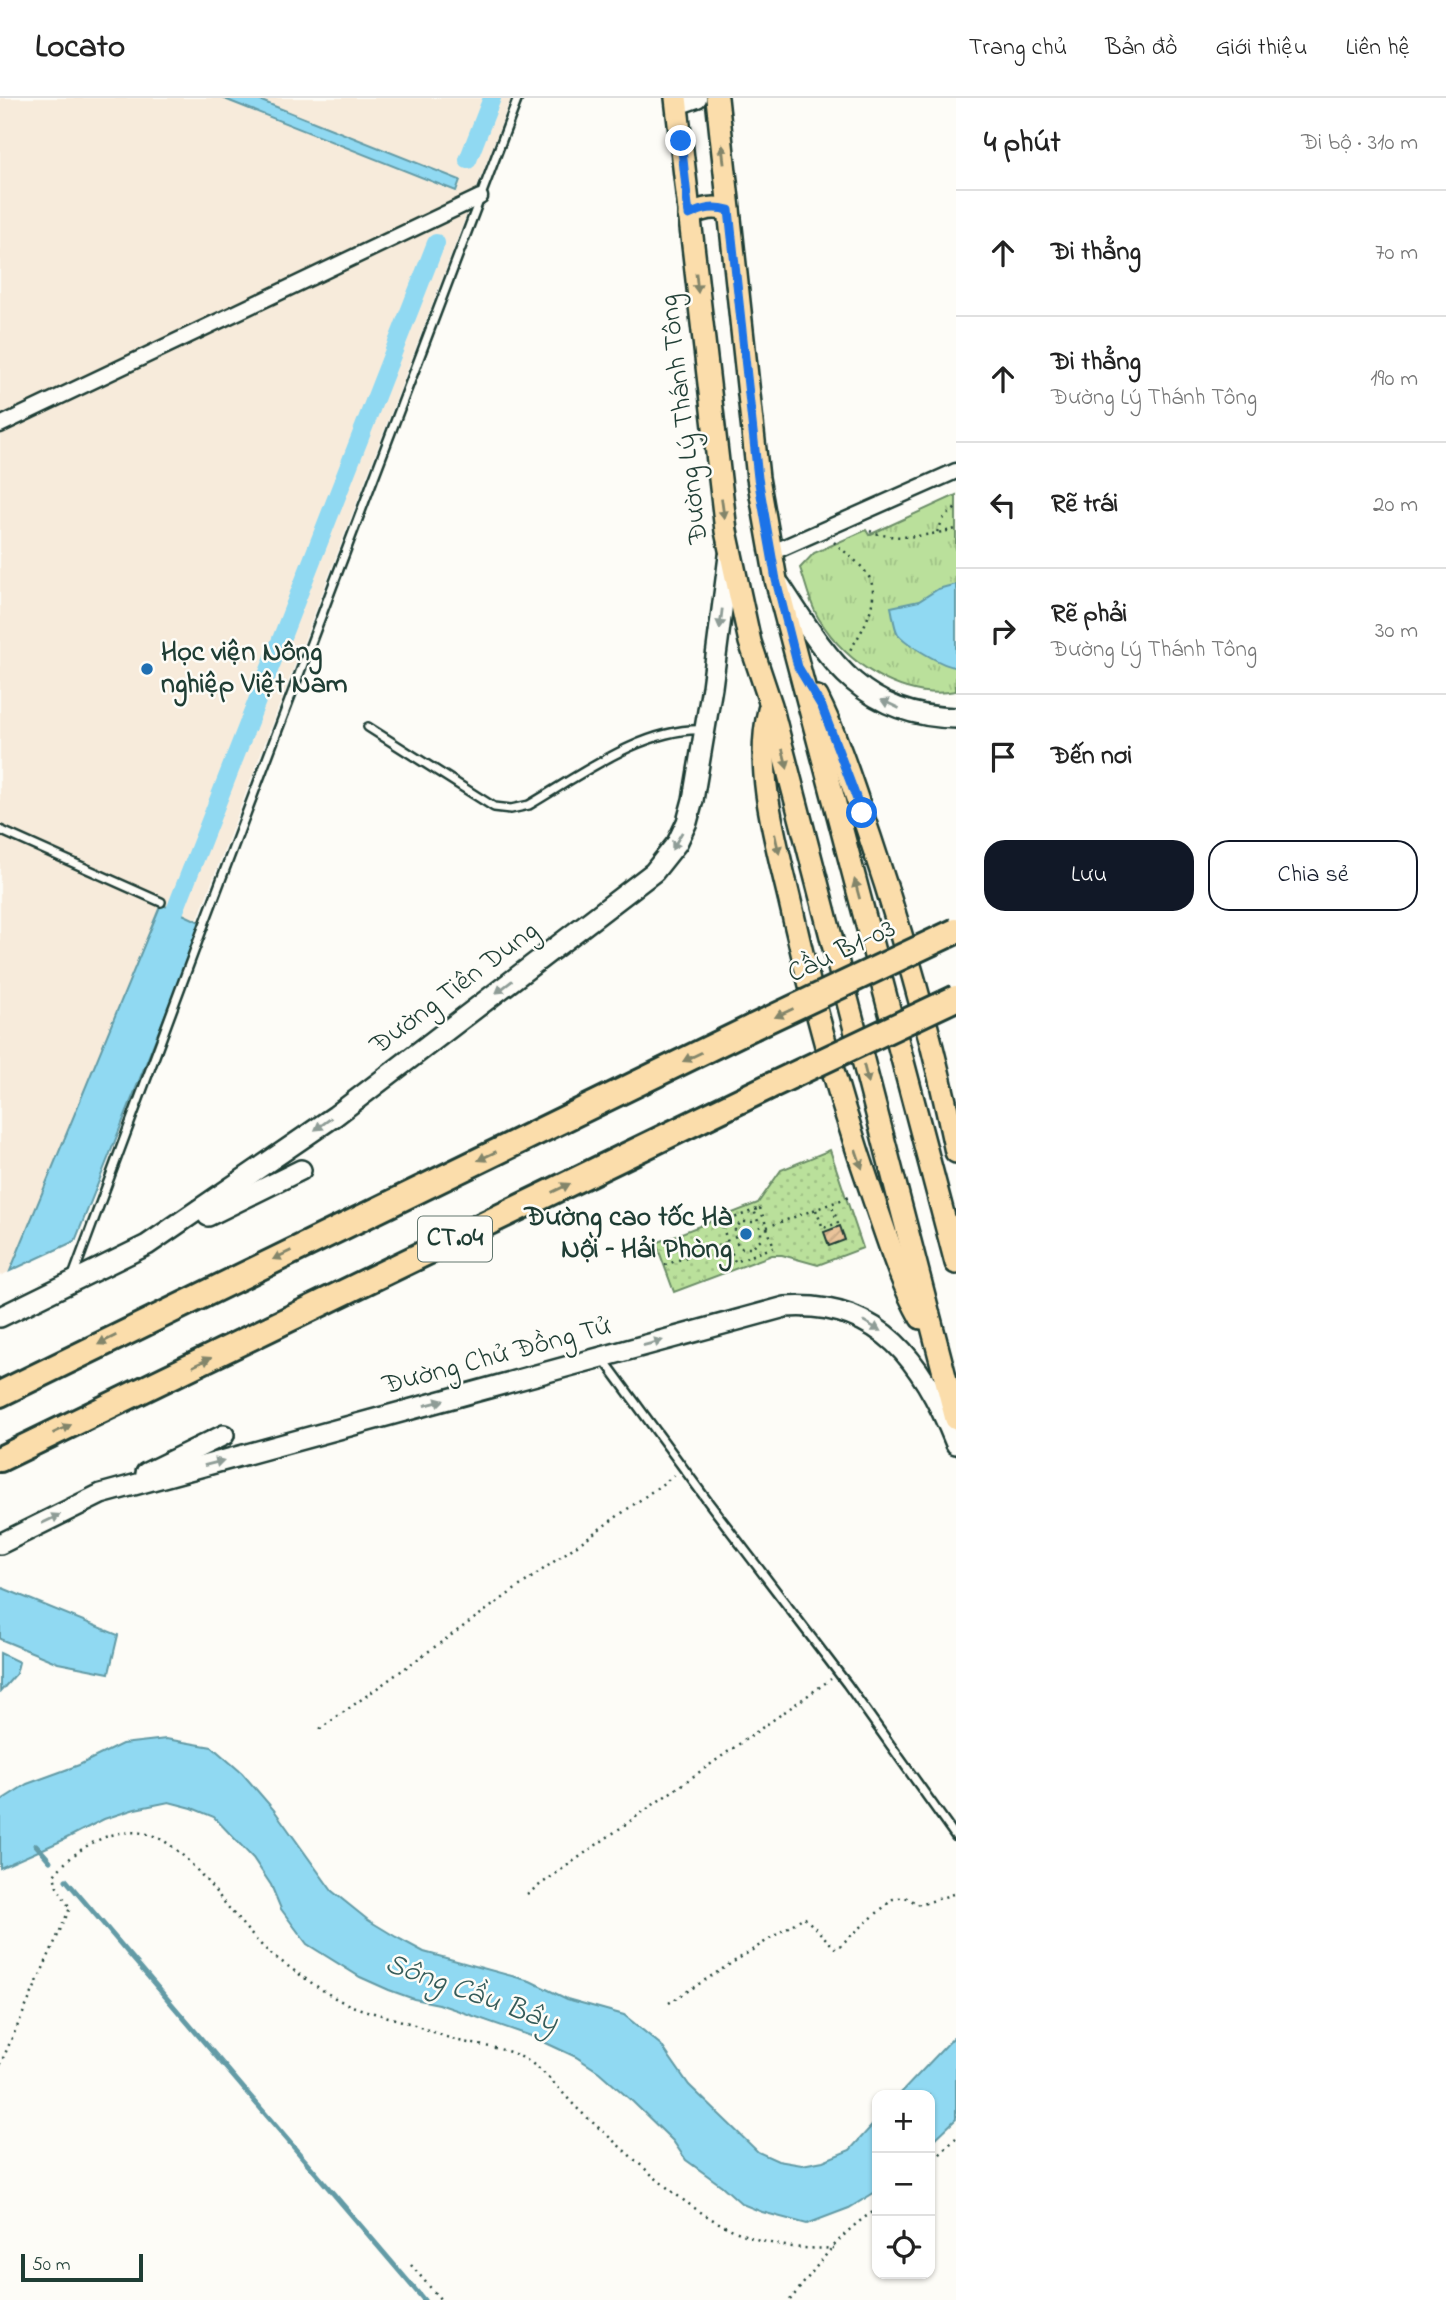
<!DOCTYPE html>
<html lang="vi">
<meta charset="utf-8">
<style>
body{margin:0;font-family:"Indie Flower",sans-serif;background:#f6f6f6;color:#222}
.controls{position:absolute;right:21px;bottom:21px;display:grid;overflow:hidden;border-radius:14px;box-shadow:0 2px 5px #0004}
.controls button{width:63px;height:63px;display:grid;place-items:center;padding:0;border:0;border-bottom:2px solid #e0e0e0;background:#fff;color:#222;font:35px sans-serif}
.scale{position:absolute;left:21px;bottom:18px;width:122px;box-sizing:border-box;padding-left:7px;border:4px solid #1f3d34;border-top:0;font-size:19px;line-height:24px;white-space:nowrap;color:#1f3d34;-webkit-text-stroke:5px #fdfcf7;paint-order:stroke}
.stop{position:absolute;width:21px;height:21px;margin:-16px;border:5px solid #1a73e8;border-radius:50%;background:#fff}
.stop.end{background:#1a73e8;border-color:#fff;box-shadow:0 2px 7px #0008}
.list{margin:0;padding:0;list-style:none}
h2{display:flex;justify-content:space-between;align-items:center;height:91px;margin:0;padding:0 28px;font-size:30px}
h2 small{font-size:23px;font-weight:400;color:#767676}
.list li{display:grid;grid-template-columns:46px 1fr auto;gap:21px;align-items:center;box-sizing:border-box;height:126px;padding:0 28px;border-top:2px solid #e0e0e0}
.list b{display:block;font-size:26px;white-space:nowrap}
.list p{margin:0;font-size:23px;white-space:nowrap;color:#767676}
.list em{font-size:23px;font-style:normal;color:#767676}
.actions{display:flex;gap:14px;padding:21px 28px}
.actions a{flex:1;padding:16px 0;border:2px solid #111827;border-radius:21px;text-align:center;font-size:24px;color:#111827}
.actions .main{background:#111827;color:#fff}
.icon{flex:none;width:38px;height:38px;fill:none;stroke:currentColor;stroke-width:2;stroke-linecap:round;stroke-linejoin:round}
.map{position:relative;flex:none;width:956px;height:2202px;overflow:hidden}
header{display:flex;align-items:center;gap:42px;box-sizing:border-box;height:98px;padding:0 35px;background:#fff;border-bottom:2px solid #e0e0e0}
header strong{font-size:33px}
nav{display:flex;gap:38px;margin-inline-start:auto;font-size:24px}
main{display:flex}
aside{flex:1;background:#fff}
.map>svg:first-child{display:block}
</style>
<header>
<strong>Locato</strong>
<nav><a>Trang chủ</a><a>Bản đồ</a><a>Giới thiệu</a><a>Liên hệ</a></nav>
</header>
<main>
<div class="map">
<svg width="956" height="2202" viewBox="0 0 956 2202">
<defs>
<pattern id="grass-dots" width="8" height="8" patternUnits="userSpaceOnUse" patternTransform="scale(1.75)"><rect width="8" height="8" fill="#bae09b"/><path d="M2 2h.1M6 6h.1" fill="none" stroke="#9fc186" stroke-width="1.8" stroke-linecap="round"/></pattern>
<pattern id="park-tufts" width="24" height="20" patternUnits="userSpaceOnUse" patternTransform="scale(1.75)"><rect width="24" height="20" fill="#bae09b"/><path d="M3 7l-1-3M5 7V3M7 7l1-3M15 17l-1-3M17 17v-4M19 17l1-3" fill="none" stroke="#9fc186"/></pattern>
<pattern id="building-hatch" width="6" height="6" patternUnits="userSpaceOnUse" patternTransform="scale(1.75)"><rect width="6" height="6" fill="#eac39a"/><path d="M-1 1l2-2M0 6l6-6M5 7l2-2" fill="none" stroke="#c8a885"/></pattern>
</defs>
<rect width="100%" height="100%" fill="#fdfcf7"/>
<filter id="ink" filterUnits="userSpaceOnUse"><feTurbulence type="fractalNoise" baseFrequency=".0143" numOctaves="2"/><feDisplacementMap in="SourceGraphic" scale="14" xChannelSelector="R" yChannelSelector="G"/><feConvolveMatrix kernelMatrix="1 2 1 2 8 2 1 2 1" color-interpolation-filters="sRGB"/></filter>
<g filter="url(#ink)">
<polygon fill="#f7ebdb" points="0,0 511,0 75,1143 0,1178"/>
<polygon fill="url(#grass-dots)" stroke="#6c8e68" stroke-width="2" points="830,1052 863,1150 818,1167 782,1157 772,1157 674,1194 656,1145 758,1105 781,1072"/>
<path fill="url(#park-tufts)" stroke="#6c8e68" stroke-width="2" d="M956 397V593C902 603 847 566 819 521 810 507 806 486 800 470L814 455 866 432 869 437Z"/>
<g fill="#90d9f2" stroke="#639ba6" stroke-width="2">
<polygon points="222,0 254,0 460,82 456,93"/>
<path d="M956 486V569C944 569 906 546 898 536 894 530 893 517 891 509L919 503 938 491Z"/>
<polygon points="161,806 202,825 75,1143 10,1173"/>
<polygon points="0,1489 118,1537 109,1575 58,1565 0,1541"/>
<polygon points="0,1555 19,1564 16,1576 0,1594"/>
<polygon points="166,1641 212,1649 242,1675 274,1712 332,1793 368,1822 396,1839 424,1854 530,1883 567,1901 624,1917 661,1947 689,1987 758,2054 778,2063 802,2067 823,2063 850,2052 877,2022 877,2093 849,2110 807,2126 762,2114 742,2106 722,2088 686,2062 673,2043 633,2004 599,1974 576,1959 531,1938 439,1906 414,1901 389,1892 360,1879 307,1846 281,1811 271,1787 253,1760 214,1719 192,1710 169,1704 135,1711 104,1721 61,1743 0,1770 0,1703 27,1686 79,1667 122,1646"/>
<polygon points="956,1937 956,2021 930,2046 930,1997 899,1997"/>
</g>
<g fill="none" stroke-linecap="round" stroke-linejoin="round">
<g stroke="#639ba6" stroke-width="5">
<polyline points="36,1747 50,1763"/>
<polyline points="66,1782 424,2202"/>
</g>
<g stroke="#90d9f2" stroke-width="18">
<polyline points="468,62 492,0"/>
<polyline points="167,833 436,145"/>
</g>
</g>
<polygon fill="url(#building-hatch)" stroke="#1f3d34" stroke-width="2" points="840,1128 845,1142 829,1148 824,1134"/>
<g fill="none" stroke-linecap="round" stroke-linejoin="round">
<defs>
<g id="service">
<path d="M368 629 494 709 511 711 529 707C579 678 645 628 705 632"/>
<polyline points="0,732 161,804"/>
<polyline points="73,1178 205,824 518,0"/>
<polyline points="604,1262 709,1405 847,1586 956,1739"/>
</g>
<g id="minor">
<polyline points="0,327 480,99"/>
<polyline points="771,455 956,373"/>
</g>
<polyline id="tertiary" points="677,7 697,0"/>
<g id="secondary">
<path d="M780 487C827 559 860 618 956 620"/>
<polyline points="208,1118 301,1072"/>
<polyline points="0,1219 147,1147 335,1018 654,774 677,745 687,724 693,702 712,589 729,458"/>
<polyline points="146,1375 224,1337"/>
<path d="M0 1446 101 1396 785 1209C881 1202 924 1266 956 1346"/>
</g>
<g id="primary">
<polyline points="676,0 726,433 750,544 771,607 956,1321"/>
<polyline points="717,0 758,380 776,482 956,1165"/>
<path d="M689 117C704 110 713 108 729 112"/>
<path d="M817 599C839 643 854 692 870 739 905 843 934 947 956 1054"/>
<path d="M769 612C753 677 780 756 794 821 816 917 841 1008 874 1102 888 1142 900 1183 921 1220"/>
</g>
<g id="motorway">
<polyline points="0,1296 753,929"/>
<polyline points="0,1361 770,988"/>
</g>
</defs>
<use href="#service" stroke="#1f3d34" stroke-width="12"/>
<use href="#minor" stroke="#1f3d34" stroke-width="19"/>
<use href="#tertiary" stroke="#1f3d34" stroke-width="23"/>
<use href="#secondary" stroke="#1f3d34" stroke-width="24"/>
<use href="#primary" stroke="#1f3d34" stroke-width="26"/>
<use href="#motorway" stroke="#1f3d34" stroke-width="30"/>
<g stroke="#1f3d34" stroke-width="2.5" stroke-dasharray="2 5" stroke-linecap="butt">
<path d="M870 433C895 444 930 437 956 431"/>
<polyline points="937,434 944,420 956,410"/>
<path d="M834 444C845 455 861 465 869 479 882 502 861 536 848 555"/>
<polygon points="760,1110 774,1149 735,1164 721,1125"/>
<polyline points="816,1112 823,1130 838,1125 831,1106"/>
<polyline points="753,1124 742,1124 735,1130 735,1143 742,1150 751,1150 761,1141 761,1132 754,1112"/>
<polyline points="767,1129 852,1098"/>
<polyline points="665,1167 728,1144"/>
<polyline points="320,1631 675,1377"/>
<polyline points="527,1796 831,1581"/>
<polyline points="669,1905 804,1819 836,1851 893,1801 905,1799 920,1807 956,1795"/>
<path d="M0 1967 70 1810 57 1789 54 1777C77 1749 114 1726 151 1737 193 1750 236 1830 275 1859 295 1873 316 1889 337 1901 357 1912 380 1916 402 1923 419 1928 435 1935 452 1941 475 1948 502 1948 523 1960 547 1973 562 1996 581 2014 593 2025 605 2035 617 2046 683 2105 738 2156 834 2150"/>
<polyline points="930,2066 956,2040"/>
<polyline points="411,2167 441,2202"/>
<path d="M790 2202C815 2172 842 2130 877 2112"/>
</g>
<use href="#service" stroke="#fdfcf7" stroke-width="7"/>
<use href="#minor" stroke="#fdfcf7" stroke-width="14"/>
<use href="#tertiary" stroke="#fdfcf7" stroke-width="18"/>
<use href="#secondary" stroke="#fdfcf7" stroke-width="19"/>
<use href="#primary" stroke="#fbddab" stroke-width="21"/>
<use href="#motorway" stroke="#fbddab" stroke-width="24"/>
<defs>
<g id="motorway-bridge">
<polyline points="753,929 956,833"/>
<polyline points="770,988 956,900"/>
</g>
</defs>
<use href="#motorway-bridge" stroke="#1f3d34" stroke-width="30" stroke-linecap="butt"/>
<use href="#motorway-bridge" stroke="#fbddab" stroke-width="24"/>
</g>
<defs><path id="oneway-solid" d="M-6-.8H1V-3.2L6.5 0L1 3.2V.8H-6Z" transform="scale(1.75)"/></defs>
<g fill="#82856a">
<use href="#oneway-solid" transform="translate(723 56) rotate(-96)"/>
<use href="#oneway-solid" transform="translate(697 185) rotate(84)"/>
<use href="#oneway-solid" transform="translate(723 411) rotate(82)"/>
<use href="#oneway-solid" transform="translate(785 661) rotate(76)"/>
<use href="#oneway-solid" transform="translate(777 746) rotate(77)"/>
<use href="#oneway-solid" transform="translate(857 791) rotate(-105)"/>
<use href="#oneway-solid" transform="translate(784 915) rotate(155)"/>
<use href="#oneway-solid" transform="translate(692 959) rotate(154)"/>
<use href="#oneway-solid" transform="translate(866 976) rotate(76)"/>
<use href="#oneway-solid" transform="translate(487 1058) rotate(154)"/>
<use href="#oneway-solid" transform="translate(859 1061) rotate(71)"/>
<use href="#oneway-solid" transform="translate(561 1090) rotate(-26)"/>
<use href="#oneway-solid" transform="translate(282 1157) rotate(154)"/>
<use href="#oneway-solid" transform="translate(107 1242) rotate(153)"/>
<use href="#oneway-solid" transform="translate(202 1264) rotate(-26)"/>
<use href="#oneway-solid" transform="translate(62 1331) rotate(-25)"/>
</g>
<g fill="#8e9c96">
<use href="#oneway-solid" transform="translate(721 521) rotate(97)"/>
<use href="#oneway-solid" transform="translate(890 606) rotate(-155)"/>
<use href="#oneway-solid" transform="translate(677 743) rotate(120)"/>
<use href="#oneway-solid" transform="translate(504 889) rotate(143)"/>
<use href="#oneway-solid" transform="translate(323 1026) rotate(144)"/>
<use href="#oneway-solid" transform="translate(872 1228) rotate(31)"/>
<use href="#oneway-solid" transform="translate(653 1245) rotate(-15)"/>
<use href="#oneway-solid" transform="translate(434 1305) rotate(-15)"/>
<use href="#oneway-solid" transform="translate(214 1365) rotate(-15)"/>
<use href="#oneway-solid" transform="translate(51 1421) rotate(-26)"/>
</g>
</g>
<g fill="none" stroke-linecap="round" stroke-linejoin="round" filter="url(#ink)">
<path stroke="#1a73e8" stroke-width="9" d="M681 43 689 117C704 110 713 108 729 112L758 380 776 482 798 569 822 609 862 715"/>
</g>
<g fill="#1f6fb2" stroke="#fdfcf7" stroke-width="2.5">
<circle cx="147" cy="571" r="7"/>
<circle cx="746" cy="1136" r="7"/>
</g>
<g text-anchor="middle" dominant-baseline="central" stroke-width="5" stroke-linejoin="round" paint-order="stroke">
<rect fill="#fdfcf7" stroke="#62766e" stroke-width="2" x="418" y="1118.5" width="74" height="45" rx="5"/>
<g font-size="26" font-weight="bold" fill="#1f3d34">
<text x="455" y="1141">CT.04</text>
</g>
<g font-size="28" fill="#1f3d34" stroke="#fdfcf7">
<text transform="translate(685 321) rotate(-97)">Đường Lý Thánh Tông</text>
<text transform="translate(842 854) rotate(-25)">Cầu B1-03</text>
<text transform="translate(455 891) rotate(-37)">Đường Tiên Dung</text>
<text transform="translate(497 1259) rotate(-15)">Đường Chử Đồng Tử</text>
</g>
<g font-size="28" font-weight="bold" fill="#1f3d34" stroke="#fdfcf7" text-anchor="start">
<text x="161" y="555">Học viện Nông<tspan x="161" dy="32">nghiệp Việt Nam</tspan></text>
<text x="732" y="1120" text-anchor="end">Đường cao tốc Hà<tspan x="732" dy="32">Nội – Hải Phòng</tspan></text>
</g>
<g font-size="30" font-style="italic" fill="#365c5a" stroke="#fdfcf7">
<text transform="translate(471 1896) rotate(20)">Sông Cầu Bây</text>
</g>
</g>
</svg>
<div class="controls">
<button>+</button>
<button>−</button>
<button><svg class="icon" aria-label="locate" viewBox="0 0 24 24"><circle cx="12" cy="12" r="6"/><path d="M12 2v4M12 18v4M2 12h4M18 12h4"/></svg></button>
</div>
<div class="scale">50 m</div>
<div class="stop" style="left:862px;top:715px"></div>
<div class="stop end" style="left:681px;top:43px"></div>
</div>
<aside>
<h2>4 phút<small>Đi bộ · 310 m</small></h2>
<ul class="list">
<li><svg class="icon" aria-label="ahead" viewBox="0 0 24 24"><path d="M12 20V5M6 11l6-6 6 6"/></svg><div><b>Đi thẳng</b></div><em>70 m</em></li>
<li><svg class="icon" aria-label="ahead" viewBox="0 0 24 24"><path d="M12 20V5M6 11l6-6 6 6"/></svg><div><b>Đi thẳng</b><p>Đường Lý Thánh Tông</p></div><em>190 m</em></li>
<li><svg class="icon" aria-label="left" viewBox="0 0 24 24"><path d="M17 20v-9H6M10 6l-5 5 5 5"/></svg><div><b>Rẽ trái</b></div><em>20 m</em></li>
<li><svg class="icon" aria-label="right" viewBox="0 0 24 24"><path d="M7 20v-9h11M14 6l5 5-5 5"/></svg><div><b>Rẽ phải</b><p>Đường Lý Thánh Tông</p></div><em>30 m</em></li>
<li><svg class="icon" aria-label="arrive" viewBox="0 0 24 24"><path d="M6 21V4h12l-3 4 3 4H6"/></svg><div><b>Đến nơi</b></div></li>
</ul>
<div class="actions"><a class="main">Lưu</a><a>Chia sẻ</a></div>
</aside>
</main>
